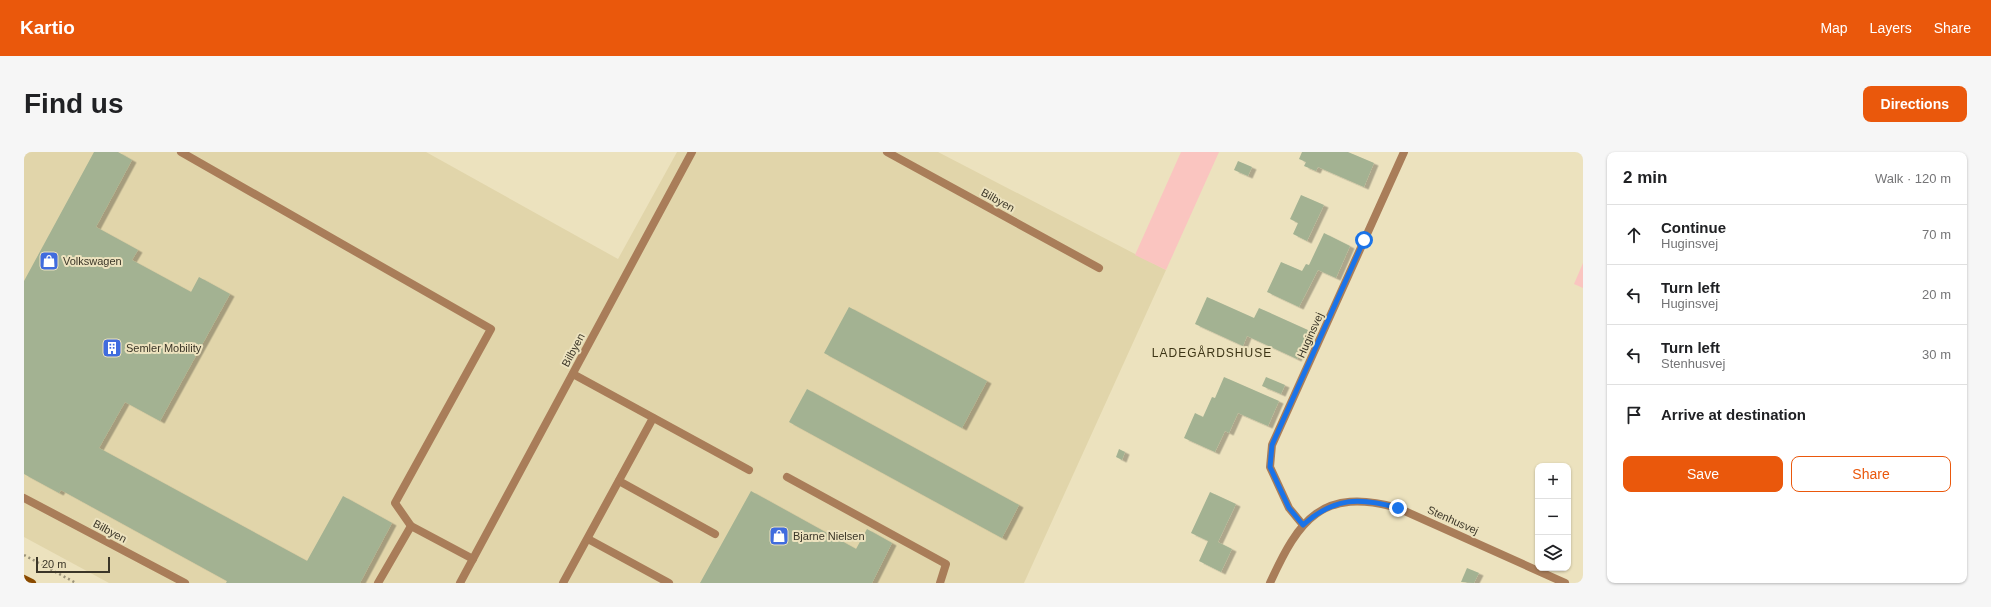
<!DOCTYPE html>
<meta charset="utf-8">
<style>
body{margin:0;font-family:Helvetica,sans-serif;background:#f6f6f6;color:#202124}
.controls{position:absolute;right:12px;bottom:12px;display:grid;overflow:hidden;border-radius:8px;box-shadow:0 1px 3px #0004}
.controls button{width:36px;height:36px;display:grid;place-items:center;padding:0;border:0;border-bottom:1px solid #e0e0e0;background:#fff;color:#202124;font:20px sans-serif}
.scale{position:absolute;left:12px;bottom:10px;width:74px;box-sizing:border-box;padding-left:4px;border:2px solid #3b3628;border-top:0;font-size:11px;line-height:14px;white-space:nowrap;color:#3b3628;-webkit-text-stroke:3px #ece2be;paint-order:stroke}
.stop{position:absolute;width:12px;height:12px;margin:-9px;border:3px solid #1a73e8;border-radius:50%;background:#fff}
.stop.end{background:#1a73e8;border-color:#fff;box-shadow:0 1px 4px #0008}
.list{margin:0;padding:0;list-style:none}
h2{display:flex;justify-content:space-between;align-items:center;height:52px;margin:0;padding:0 16px;font-size:17px}
h2 small{font-size:13px;font-weight:400;color:#757577}
.list li{display:grid;grid-template-columns:26px 1fr auto;gap:12px;align-items:center;box-sizing:border-box;height:60px;padding:0 16px;border-top:1px solid #e0e0e0}
.list b{display:block;font-size:15px;white-space:nowrap}
.list p{margin:0;font-size:13px;white-space:nowrap;color:#757577}
.list em{font-size:13px;font-style:normal;color:#757577}
.actions{display:flex;gap:8px;padding:12px 16px}
.actions a{flex:1;padding:9px 0;border:1px solid #ea580c;border-radius:8px;text-align:center;font-size:14px;color:#ea580c}
.actions .main{background:#ea580c;color:#fff}
.icon{flex:none;width:22px;height:22px;fill:none;stroke:currentColor;stroke-width:2;stroke-linecap:round;stroke-linejoin:round}
.map{position:relative;flex:none;width:1559px;height:431px;overflow:hidden;border-radius:8px}
header{display:flex;align-items:center;gap:24px;box-sizing:border-box;height:56px;padding:0 20px;background:#ea580c;color:#fff}
header strong{font-size:19px}
nav{display:flex;gap:22px;margin-inline-start:auto;font-size:14px}
.intro{display:flex;align-items:center;justify-content:space-between;box-sizing:border-box;height:96px;padding:0 24px}
h1{margin:0;font-size:28px}
.button{padding:10px 18px;border-radius:8px;background:#ea580c;color:#fff;font-size:14px;font-weight:700}
main{display:flex;gap:24px;padding:0 24px}
aside{flex:1;background:#fff;border-radius:8px;box-shadow:0 1px 3px #0004}
.map>svg:first-child{display:block}
</style>
<header>
<strong>Kartio</strong>
<nav><a>Map</a><a>Layers</a><a>Share</a></nav>
</header>
<div class="intro"><h1>Find us</h1><a class="button">Directions</a></div>
<main>
<div class="map">
<svg width="1559" height="431" viewBox="0 0 1559 431">
<defs>
<filter id="shadow"><feDropShadow dx="4.5" dy="2.5" stdDeviation="0" flood-color="#0004"/></filter>
</defs>
<rect width="100%" height="100%" fill="#ece2be"/>
<polygon fill="#e1d5aa" points="0,0 402,0 594,107 653,0 914,0 1142,118 1000,431 85,431 0,385"/>
<g fill="#fac5c0">
<polygon points="1157,0 1195,0 1142,118 1111,103"/>
<polygon points="1559,111 1559,136 1550,132"/>
</g>
<g fill="#a3b292" filter="url(#shadow)">
<polygon points="70,0 94,0 108,8 72,75 114,98 108,108 167,140 175,125 206,142 136,269 101,250 75,296 283,409 319,344 368,371 336,431 202,431 203,429 37,338 35,341 0,322 0,129"/>
<polygon points="1278,0 1324,0 1350,11 1340,35 1294,15 1292,19 1280,14 1282,10 1275,7"/>
<polygon points="1214,9 1228,15 1224,24 1210,18"/>
<polygon points="1277,43 1300,53 1283,89 1269,82 1274,71 1266,67"/>
<polygon points="1300,81 1326,94 1312,126 1294,118 1275,155 1243,140 1257,110 1278,119 1282,112 1285,113"/>
<polygon points="1183,145 1230,166 1235,156 1286,179 1273,207 1223,184 1219,194 1171,172"/>
<polygon points="825,155 963,229 938,276 800,201"/>
<polygon points="1200,225 1255,249 1244,274 1214,261 1205,281 1201,279 1191,300 1160,286 1171,261 1179,265 1188,245 1191,246"/>
<polygon points="1242,225 1261,233 1257,242 1238,234"/>
<polygon points="783,237 995,353 978,386 765,270"/>
<polygon points="1095,297 1101,300 1098,308 1092,305"/>
<polygon points="727,339 832,397 843,377 868,391 848,431 676,431"/>
<polygon points="1186,340 1212,352 1194,390 1208,397 1197,420 1175,409 1184,389 1167,381"/>
<polygon points="1443,416 1455,421 1450,431 1437,430"/>
</g>
<g fill="none" stroke-linecap="round" stroke-linejoin="round">
<polyline stroke="#9a9278" stroke-width="2.5" stroke-dasharray="2 3" stroke-linecap="butt" points="0,403 52,431"/>
<g stroke="#a97d59" stroke-width="8">
<polyline points="157,0 467,177 371,351 387,374"/>
<polyline points="549,222 725,318"/>
<polyline points="763,325 922,412 916,431"/>
<polyline points="595,329 691,382"/>
<polyline points="0,346 161,431"/>
<polyline points="564,387 645,431"/>
<polyline points="354,431 387,374 449,407"/>
<polyline points="539,431 629,266"/>
</g>
<g stroke="#a97d59" stroke-width="8">
<polyline points="863,0 1075,116"/>
<polyline points="1279,373 1265,356 1246,315 1248,293 1380,0"/>
<polyline points="436,431 668,0"/>
<path d="M1246 431C1275 367 1298 335 1374 356L1541 431"/>
</g>
<polyline stroke="#8a4a00" stroke-width="8" points="0,427 8,431"/>
</g>
<g fill="none" stroke-linecap="round" stroke-linejoin="round">
<path stroke="#1a73e8" stroke-width="5" d="M1340 88 1248 293 1246 315 1265 356 1279 373C1310 345 1336 345 1374 356"/>
</g>
<defs>
<symbol id="shop-square" viewBox="-11 -11 22 22"><rect x="-9" y="-9" width="18" height="18" rx="4" fill="#406cde" stroke="#ece2be"/><path d="M-5-2.5h2.3a2.7 3.5 0 0 1 5.4 0H5L5.5 6h-11ZM-1.5-2.5h3a1.5 2.3 0 0 0-3 0Z" fill="#fff"/></symbol>
<symbol id="building-square" viewBox="-11 -11 22 22"><rect x="-9" y="-9" width="18" height="18" rx="4" fill="#406cde" stroke="#ece2be"/><path d="M-4-6H4V6H1V3H-1V6H-4ZM-2.5-4.3h1.7v1.8h-1.7ZM.8-4.3h1.7v1.8H.8ZM-2.5-1h1.7V.8h-1.7ZM.8-1h1.7V.8H.8Z" fill="#fff"/></symbol>
</defs>
<g fill-rule="evenodd">
<use href="#shop-square" x="14" y="98" width="22" height="22"/>
<use href="#building-square" x="77" y="185" width="22" height="22"/>
<use href="#shop-square" x="744" y="373" width="22" height="22"/>
</g>
<g text-anchor="middle" dominant-baseline="central" stroke-width="4" stroke-linejoin="round" paint-order="stroke">
<g font-size="11" fill="#3b3628" stroke="#ece2be">
<text transform="translate(974 48) rotate(29)">Bilbyen</text>
<text transform="translate(1286 183) rotate(-66)">Huginsvej</text>
<text transform="translate(549 198) rotate(-62)">Bilbyen</text>
<text transform="translate(1429 368) rotate(24)">Stenhusvej</text>
<text transform="translate(86 379) rotate(28)">Bilbyen</text>
</g>
<g font-size="11" fill="#3b3628" stroke="#ece2be" text-anchor="start">
<text x="39" y="109">Volkswagen</text>
<text x="102" y="196">Semler Mobility</text>
<text x="769" y="384">Bjarne Nielsen</text>
</g>
<g font-size="12" letter-spacing="1" fill="#3d3516" stroke="#ece2be">
<text x="1188" y="201">LADEGÅRDSHUSE</text>
</g>
</g>
</svg>
<div class="controls">
<button>+</button>
<button>−</button>
<button><svg class="icon" aria-label="layers" viewBox="0 0 24 24"><path d="M12 4l9 5-9 5-9-5zM3 14l9 5 9-5"/></svg></button>
</div>
<div class="scale">20 m</div>
<div class="stop" style="left:1340px;top:88px"></div>
<div class="stop end" style="left:1374px;top:356px"></div>
</div>
<aside>
<h2>2 min<small>Walk · 120 m</small></h2>
<ul class="list">
<li><svg class="icon" aria-label="ahead" viewBox="0 0 24 24"><path d="M12 20V5M6 11l6-6 6 6"/></svg><div><b>Continue</b><p>Huginsvej</p></div><em>70 m</em></li>
<li><svg class="icon" aria-label="left" viewBox="0 0 24 24"><path d="M17 20v-9H6M10 6l-5 5 5 5"/></svg><div><b>Turn left</b><p>Huginsvej</p></div><em>20 m</em></li>
<li><svg class="icon" aria-label="left" viewBox="0 0 24 24"><path d="M17 20v-9H6M10 6l-5 5 5 5"/></svg><div><b>Turn left</b><p>Stenhusvej</p></div><em>30 m</em></li>
<li><svg class="icon" aria-label="arrive" viewBox="0 0 24 24"><path d="M6 21V4h12l-3 4 3 4H6"/></svg><div><b>Arrive at destination</b></div></li>
</ul>
<div class="actions"><a class="main">Save</a><a>Share</a></div>
</aside>
</main>
